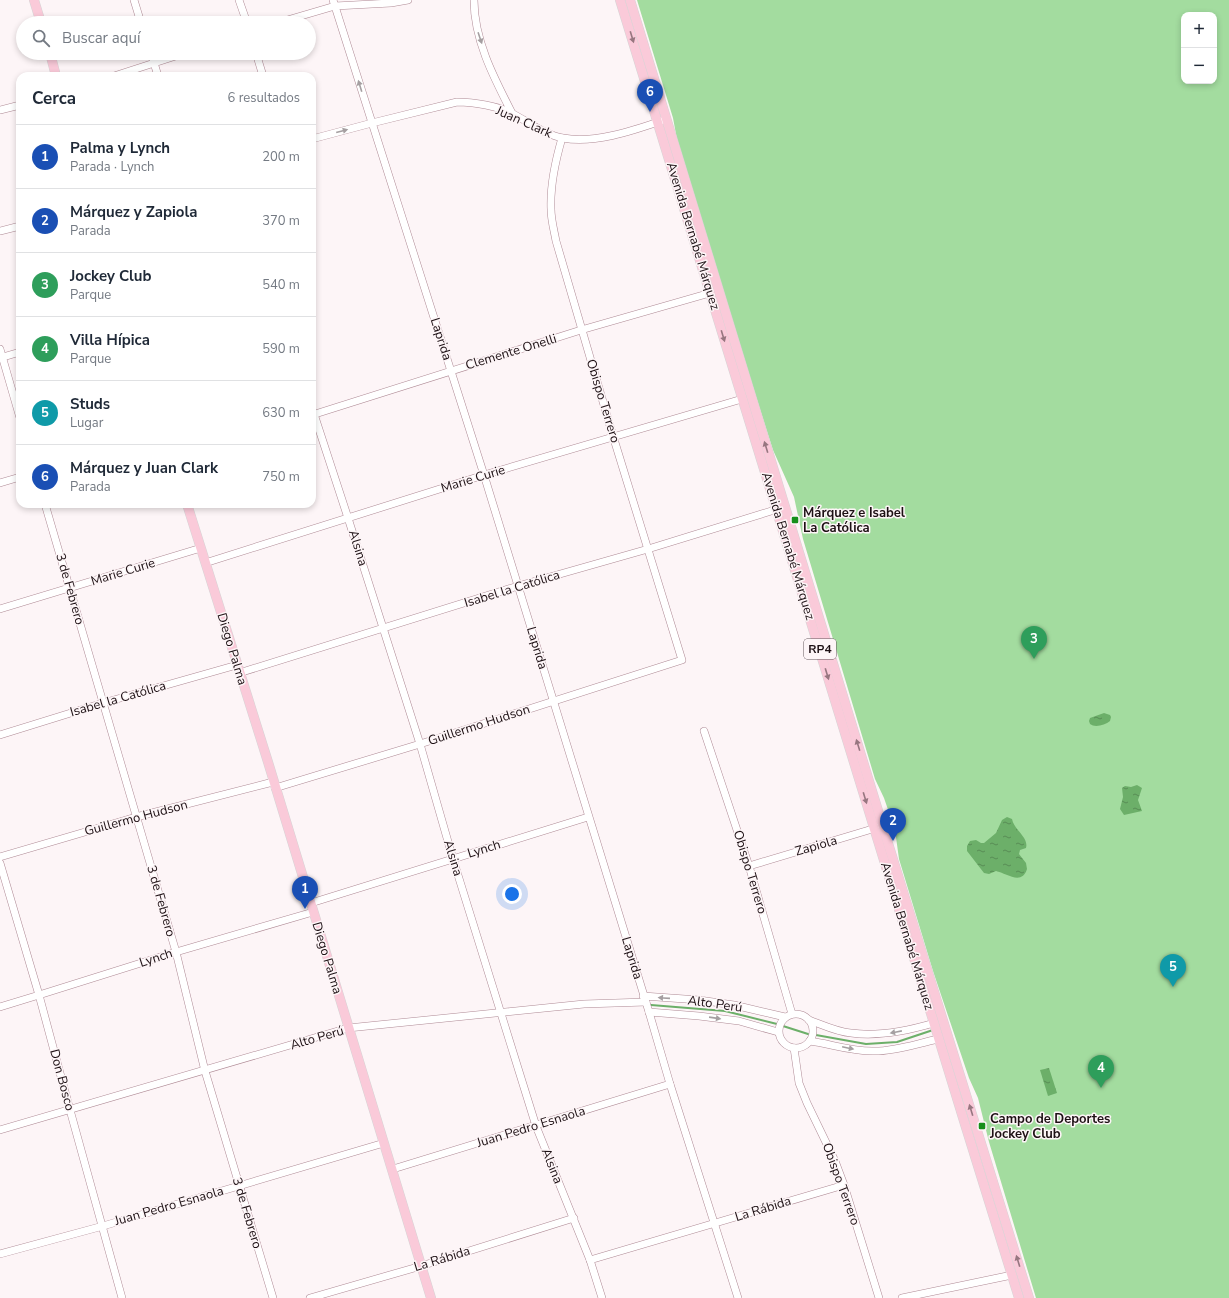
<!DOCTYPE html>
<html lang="es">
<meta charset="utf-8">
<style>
body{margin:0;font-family:"Nunito Sans",sans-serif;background:#f2f2f3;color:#1f2937}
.controls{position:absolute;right:12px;top:12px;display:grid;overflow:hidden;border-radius:8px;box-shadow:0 2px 6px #0003}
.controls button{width:36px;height:36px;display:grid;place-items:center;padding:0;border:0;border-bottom:1px solid #e0e1e3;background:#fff;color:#1f2937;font:20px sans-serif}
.you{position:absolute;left:512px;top:894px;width:14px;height:14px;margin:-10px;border:3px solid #fff;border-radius:50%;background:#1a73e8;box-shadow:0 0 0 6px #1a73e833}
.badge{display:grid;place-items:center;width:26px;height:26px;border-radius:50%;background:#db2777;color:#fff;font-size:13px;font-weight:700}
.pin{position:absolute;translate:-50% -33px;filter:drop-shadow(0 1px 2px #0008)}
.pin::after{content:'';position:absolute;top:21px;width:14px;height:12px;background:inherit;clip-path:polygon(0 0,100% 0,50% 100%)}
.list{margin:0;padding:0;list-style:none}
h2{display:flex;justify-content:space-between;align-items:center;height:52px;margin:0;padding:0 16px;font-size:17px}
h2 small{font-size:13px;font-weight:400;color:#747a83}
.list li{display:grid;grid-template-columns:26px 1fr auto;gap:12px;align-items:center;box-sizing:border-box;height:64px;padding:0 16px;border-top:1px solid #e0e1e3}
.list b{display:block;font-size:15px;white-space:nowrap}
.list p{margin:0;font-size:13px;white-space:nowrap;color:#747a83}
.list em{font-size:13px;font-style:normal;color:#747a83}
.icon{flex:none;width:22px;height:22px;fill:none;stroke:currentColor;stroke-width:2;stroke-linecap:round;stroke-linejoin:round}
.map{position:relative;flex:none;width:1229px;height:1298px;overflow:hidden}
.search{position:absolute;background:#fff;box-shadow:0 2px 6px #0003;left:16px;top:16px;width:300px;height:44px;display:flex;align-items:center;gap:10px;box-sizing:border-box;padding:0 14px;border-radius:22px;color:#747a83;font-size:15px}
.panel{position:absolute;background:#fff;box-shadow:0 2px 6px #0003;left:16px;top:72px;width:300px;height:436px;border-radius:12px}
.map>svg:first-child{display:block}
</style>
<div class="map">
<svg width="1229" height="1298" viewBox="0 0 1229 1298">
<defs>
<pattern id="water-ripples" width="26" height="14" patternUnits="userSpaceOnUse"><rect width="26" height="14" fill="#6caf69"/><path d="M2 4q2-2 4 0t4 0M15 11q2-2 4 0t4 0" fill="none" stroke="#588d55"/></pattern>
</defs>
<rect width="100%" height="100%" fill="#fdf5f7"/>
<path fill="#a3dc9f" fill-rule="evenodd" d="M637 0H1229V1298H1036L989 1142 978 1098 969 1078 933 971 899 859 895 830 884 798 875 779 803 539 794 497 773 450 681 161 673 118ZM1184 15H1214V81H1184Z"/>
<g fill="url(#water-ripples)">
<path d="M1104 713 1110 715 1111 717 1110 721C1105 725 1095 728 1090 724L1089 721 1090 718Z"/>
<polygon points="1137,785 1142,788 1138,800 1142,811 1124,815 1120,809 1123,797 1122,788 1125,786 1131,787"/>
<path d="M1007 817 1012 819C1014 830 1029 837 1026 848L1020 850 1019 854 1026 863 1027 869C1022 886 1006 873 996 871L989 874 984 873 967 851V846L970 841 976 840 981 843H984L996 833 1002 820Z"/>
<polygon points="1049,1068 1057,1093 1048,1096 1040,1070"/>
</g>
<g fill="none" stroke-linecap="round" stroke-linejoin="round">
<g stroke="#6caf69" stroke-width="2">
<polyline points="651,1005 725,1011 777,1024"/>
<polyline points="783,1026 808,1034"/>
<polyline points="816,1035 866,1044 897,1042 933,1030"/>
</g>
<defs>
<g id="minor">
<polyline points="134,0 141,23"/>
<polyline points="239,0 247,23"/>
<polyline points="333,0 484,475 649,1012 670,1084 738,1298"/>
<path d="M474 0C474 40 494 78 512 113"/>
<polyline points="277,23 335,6 391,3 408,0"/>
<polyline points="151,53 158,76"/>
<polyline points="256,53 263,76"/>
<polyline points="114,76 185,53"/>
<polyline points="0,110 20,105"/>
<path d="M312 139 372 123 457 102C473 102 499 106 513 114 529 122 545 135 563 138 593 144 632 131 661 121"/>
<polyline points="0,231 20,226"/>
<polyline points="0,349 20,418"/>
<polyline points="0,358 20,352"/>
<polyline points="314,414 348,518 420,744 453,859 536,1126 590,1260 602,1298"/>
<polyline points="312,415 581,330 710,293"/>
<polyline points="0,483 20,477"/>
<polyline points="45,504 176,952 205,1071 273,1298"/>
<polyline points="205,563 484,475 742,399"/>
<polyline points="0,609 201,548"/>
<polyline points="239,673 518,586 648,549 781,508"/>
<polyline points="704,731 749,866 792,1014"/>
<polyline points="0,735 103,703 237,665"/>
<path d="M275 788 420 744 682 660 613 436 556 241C554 230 551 220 551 209 550 185 555 162 562 138"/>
<polyline points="0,857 136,817 273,782"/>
<polyline points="0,863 39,995 70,1110 122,1298"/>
<polyline points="749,866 879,827"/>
<polyline points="311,903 588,817"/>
<polyline points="643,996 699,1000 734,1005 785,1017"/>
<polyline points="0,1007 39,995 176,952 313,912"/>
<polyline points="649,1012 699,1016 739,1021 778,1032"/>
<circle cx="796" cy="1031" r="17"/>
<path d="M809 1020C823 1025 837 1032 851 1033 879 1037 907 1031 934 1023"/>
<path d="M810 1041C831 1044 853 1052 875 1051 897 1051 918 1043 939 1039"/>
<polyline points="794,1048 799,1083 807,1103 835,1161 844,1185 879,1298"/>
<polyline points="0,1130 348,1028 584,1004 646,1002"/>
<polyline points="393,1169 670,1084"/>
<polyline points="0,1254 103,1226 384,1143"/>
<polyline points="590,1260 844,1185"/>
<polyline points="310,1298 421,1266 574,1218"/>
<polyline points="902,1298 1012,1275"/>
</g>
<g id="major">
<polyline points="34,0 41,23"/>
<polyline points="620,0 964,1121 1019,1298"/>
<polyline points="630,0 887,840 1029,1298"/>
<polyline points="50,53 56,76"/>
<polyline points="187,504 268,762 431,1298"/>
</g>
</defs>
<use href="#minor" stroke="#af8a95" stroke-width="8"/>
<use href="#major" stroke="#d6d4d5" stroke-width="10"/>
<use href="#minor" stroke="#fff" stroke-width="7"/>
<use href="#major" stroke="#facad9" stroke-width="9"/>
</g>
<defs><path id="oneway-solid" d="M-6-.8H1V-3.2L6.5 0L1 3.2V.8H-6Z"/></defs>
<g fill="#977680">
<use href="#oneway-solid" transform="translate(632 37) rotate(73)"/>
<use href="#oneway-solid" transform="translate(723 336) rotate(73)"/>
<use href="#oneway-solid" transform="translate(766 447) rotate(-107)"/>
<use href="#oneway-solid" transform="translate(827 674) rotate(73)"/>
<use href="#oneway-solid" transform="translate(858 745) rotate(-107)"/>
<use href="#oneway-solid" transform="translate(865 798) rotate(73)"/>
<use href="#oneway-solid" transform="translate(971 1110) rotate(-107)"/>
<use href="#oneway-solid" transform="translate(1018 1261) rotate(-107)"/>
</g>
<g fill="#a59fa1">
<use href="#oneway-solid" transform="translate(480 38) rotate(71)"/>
<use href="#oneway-solid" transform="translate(360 86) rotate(-107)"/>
<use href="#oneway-solid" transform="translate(342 131) rotate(-15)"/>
<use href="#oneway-solid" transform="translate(664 998) rotate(-176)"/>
<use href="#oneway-solid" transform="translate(715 1018) rotate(8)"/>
<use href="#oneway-solid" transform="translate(896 1032) rotate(169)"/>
<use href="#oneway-solid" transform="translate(848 1048) rotate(12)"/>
</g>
<g fill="#168f1b" stroke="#fdf5f7" stroke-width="1.5">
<rect x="791" y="516" width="8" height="8" rx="2"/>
<rect x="978" y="1122" width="8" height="8" rx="2"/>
</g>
<g text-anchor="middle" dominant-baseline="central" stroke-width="3" stroke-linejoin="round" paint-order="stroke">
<rect fill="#fdf5f7" stroke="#605558" stroke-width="1" x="804" y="639" width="32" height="20" rx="3"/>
<g font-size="12" font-weight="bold" fill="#1d1014">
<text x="820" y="649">RP4</text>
</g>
<g font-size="13" fill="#1d1014" stroke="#fdf5f7">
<text transform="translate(524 122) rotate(24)">Juan Clark</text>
<text transform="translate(693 236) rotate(73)">Avenida Bernabé Márquez</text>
<text transform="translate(441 339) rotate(72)">Laprida</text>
<text transform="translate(511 352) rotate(-17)">Clemente Onelli</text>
<text transform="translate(603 401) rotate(73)">Obispo Terrero</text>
<text transform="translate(473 479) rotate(-17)">Marie Curie</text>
<text transform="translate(788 546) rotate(73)">Avenida Bernabé Márquez</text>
<text transform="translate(358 548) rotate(73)">Alsina</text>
<text transform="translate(123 572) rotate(-17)">Marie Curie</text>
<text transform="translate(70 589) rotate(74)">3 de Febrero</text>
<text transform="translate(512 589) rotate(-17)">Isabel la Católica</text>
<text transform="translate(537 648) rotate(73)">Laprida</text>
<text transform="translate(232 649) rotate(73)">Diego Palma</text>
<text transform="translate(118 699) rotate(-16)">Isabel la Católica</text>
<text transform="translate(479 725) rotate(-18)">Guillermo Hudson</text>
<text transform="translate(136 818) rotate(-15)">Guillermo Hudson</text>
<text transform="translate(816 846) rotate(-16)">Zapiola</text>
<text transform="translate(484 849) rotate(-17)">Lynch</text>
<text transform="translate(453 858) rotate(73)">Alsina</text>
<text transform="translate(750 872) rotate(73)">Obispo Terrero</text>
<text transform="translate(161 901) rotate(74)">3 de Febrero</text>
<text transform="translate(907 936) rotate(73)">Avenida Bernabé Márquez</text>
<text transform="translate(156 958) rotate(-18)">Lynch</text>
<text transform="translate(327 958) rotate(73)">Diego Palma</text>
<text transform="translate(632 958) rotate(73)">Laprida</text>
<text transform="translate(715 1004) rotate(8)">Alto Perú</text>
<text transform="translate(317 1038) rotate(-16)">Alto Perú</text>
<text transform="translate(62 1080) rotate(75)">Don Bosco</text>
<text transform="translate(531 1127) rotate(-17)">Juan Pedro Esnaola</text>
<text transform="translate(552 1166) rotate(68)">Alsina</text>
<text transform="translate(841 1184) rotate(70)">Obispo Terrero</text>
<text transform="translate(169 1206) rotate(-16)">Juan Pedro Esnaola</text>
<text transform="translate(763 1209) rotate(-17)">La Rábida</text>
<text transform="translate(247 1213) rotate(73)">3 de Febrero</text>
<text transform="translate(442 1259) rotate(-17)">La Rábida</text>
</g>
<g font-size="13" font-weight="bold" fill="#1d1014" stroke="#fdf5f7" text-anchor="start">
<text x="803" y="513">Márquez e Isabel<tspan x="803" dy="15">La Católica</tspan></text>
<text x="990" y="1119">Campo de Deportes<tspan x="990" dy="15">Jockey Club</tspan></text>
</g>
</g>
</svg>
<div class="controls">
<button>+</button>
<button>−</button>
</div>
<div class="you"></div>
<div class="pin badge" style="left:305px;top:909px;background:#1a4fb4">1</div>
<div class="pin badge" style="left:893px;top:841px;background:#1a4fb4">2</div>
<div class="pin badge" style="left:1034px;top:659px;background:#2e9e5b">3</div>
<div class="pin badge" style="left:1101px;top:1088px;background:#2e9e5b">4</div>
<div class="pin badge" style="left:1173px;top:987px;background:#0f9aa8">5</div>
<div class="pin badge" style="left:650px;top:112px;background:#1a4fb4">6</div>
<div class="search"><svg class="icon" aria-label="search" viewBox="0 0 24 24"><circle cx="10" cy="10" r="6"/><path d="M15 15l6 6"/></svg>Buscar aquí</div>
<section class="panel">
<h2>Cerca<small>6 resultados</small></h2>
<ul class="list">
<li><span class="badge" style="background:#1a4fb4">1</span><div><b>Palma y Lynch</b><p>Parada · Lynch</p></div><em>200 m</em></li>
<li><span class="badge" style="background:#1a4fb4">2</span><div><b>Márquez y Zapiola</b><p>Parada</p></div><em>370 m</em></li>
<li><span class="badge" style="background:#2e9e5b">3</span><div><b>Jockey Club</b><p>Parque</p></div><em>540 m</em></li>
<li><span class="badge" style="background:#2e9e5b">4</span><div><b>Villa Hípica</b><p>Parque</p></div><em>590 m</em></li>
<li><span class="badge" style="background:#0f9aa8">5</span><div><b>Studs</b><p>Lugar</p></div><em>630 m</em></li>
<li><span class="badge" style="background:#1a4fb4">6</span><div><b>Márquez y Juan Clark</b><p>Parada</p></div><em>750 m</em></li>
</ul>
</section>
</div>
